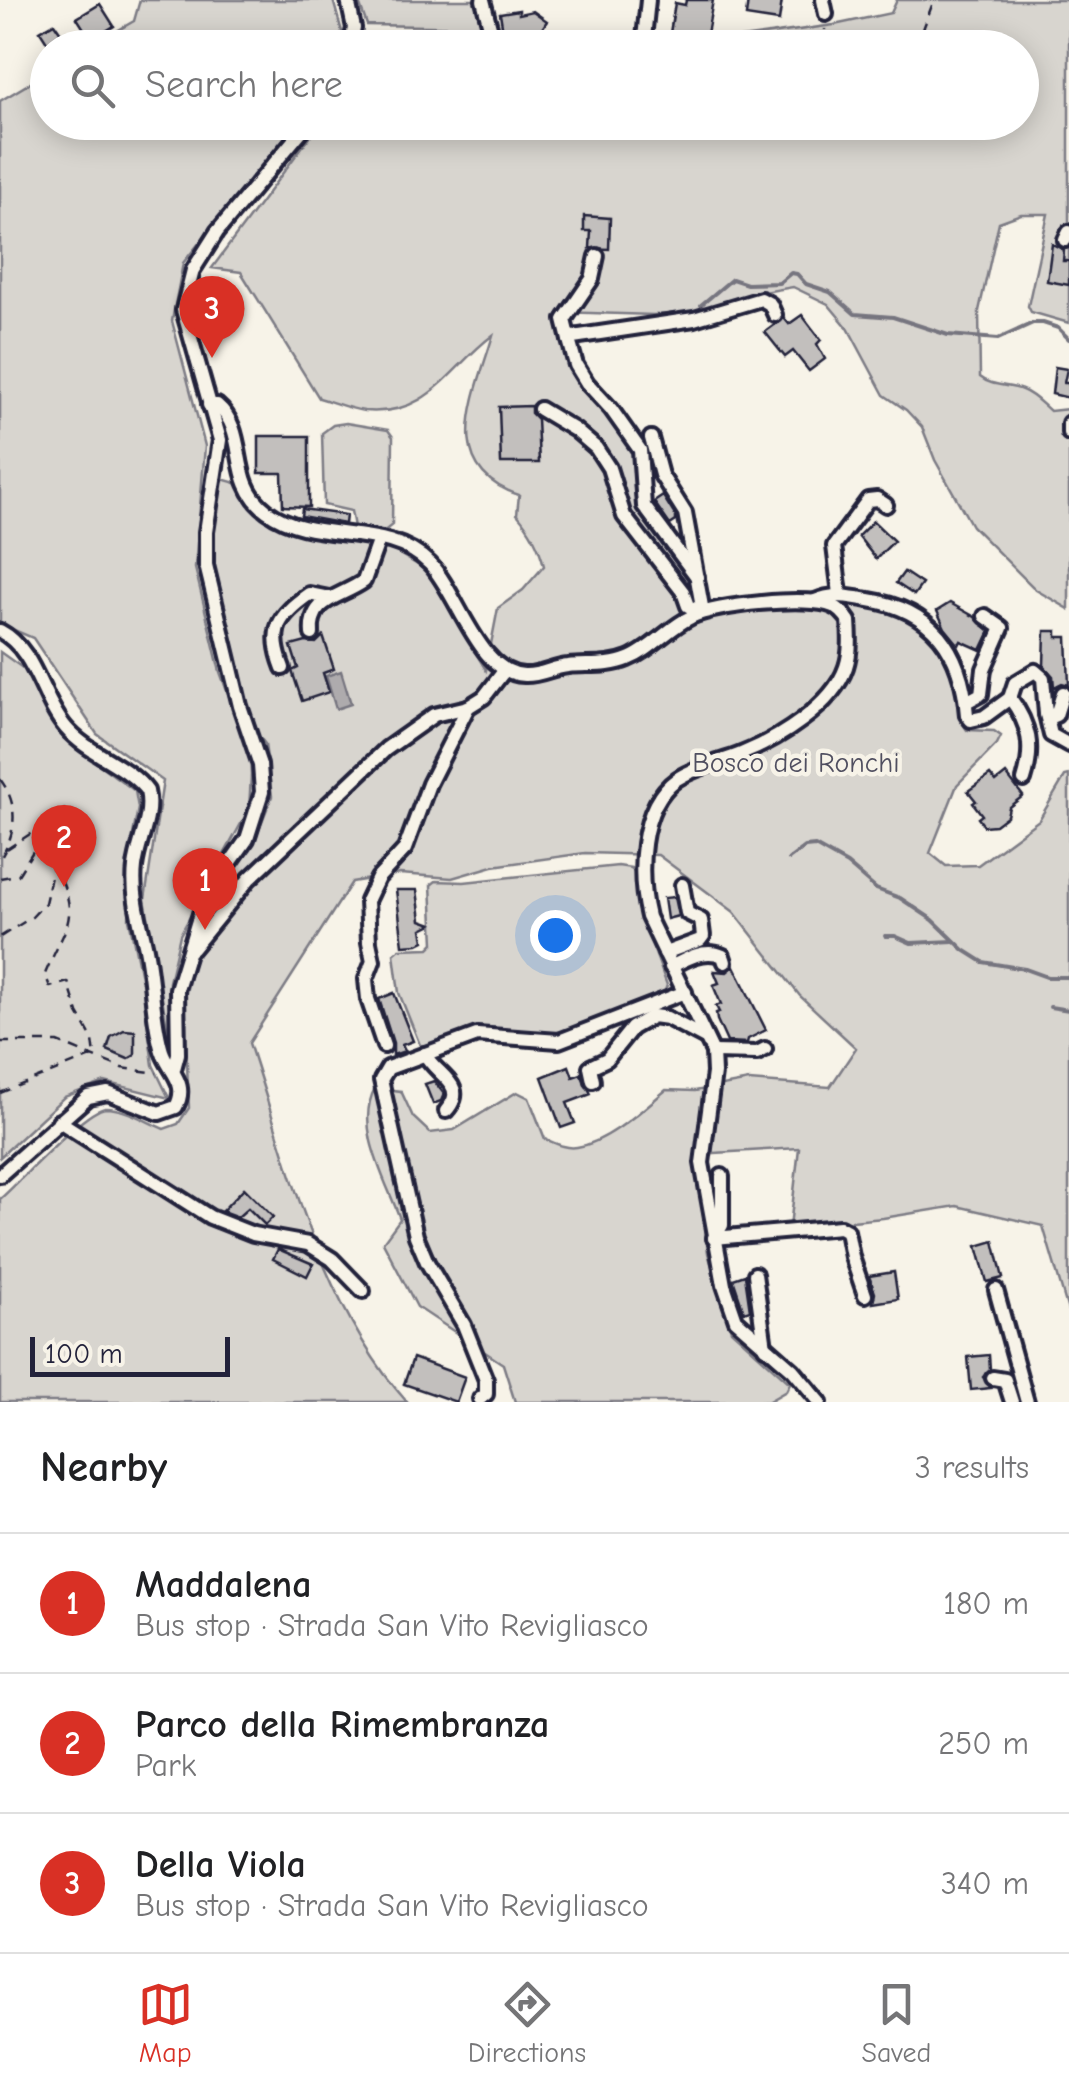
<!DOCTYPE html>
<meta charset="utf-8">
<style>
body{margin:0;font-family:"Comic Neue",sans-serif;background:#f6f6f6;color:#202124}
.scale{position:absolute;left:30px;bottom:25px;width:200px;box-sizing:border-box;padding-left:10px;border:5px solid #22223b;border-top:0;font-size:28px;line-height:35px;white-space:nowrap;color:#22223b;-webkit-text-stroke:8px #f7f3e8;paint-order:stroke}
.you{position:absolute;left:555px;top:935px;width:35px;height:35px;margin:-25px;border:8px solid #fff;border-radius:50%;background:#1a73e8;box-shadow:0 0 0 15px #1a73e833}
.badge{display:grid;place-items:center;width:65px;height:65px;border-radius:50%;background:#d93025;color:#fff;font-size:32px;font-weight:700}
.pin{position:absolute;translate:-50% -82px;filter:drop-shadow(0 2px 5px #0008)}
.pin::after{content:'';position:absolute;top:52px;width:35px;height:30px;background:inherit;clip-path:polygon(0 0,100% 0,50% 100%)}
.list{margin:0;padding:0;list-style:none}
h2{display:flex;justify-content:space-between;align-items:center;height:130px;margin:0;padding:0 40px;font-size:42px}
h2 small{font-size:32px;font-weight:400;color:#757577}
.list li{display:grid;grid-template-columns:65px 1fr auto;gap:30px;align-items:center;box-sizing:border-box;height:140px;padding:0 40px;border-top:2px solid #e0e0e0}
.list b{display:block;font-size:38px;white-space:nowrap}
.list p{margin:0;font-size:32px;white-space:nowrap;color:#757577}
.list em{font-size:32px;font-style:normal;color:#757577}
.icon{flex:none;width:55px;height:55px;fill:none;stroke:currentColor;stroke-width:2;stroke-linecap:round;stroke-linejoin:round}
.map{position:relative;flex:none;width:1069px;height:1402px;overflow:hidden}
.search{position:absolute;background:#fff;box-shadow:0 5px 25px #0003;left:30px;right:30px;top:30px;height:110px;display:flex;align-items:center;gap:25px;box-sizing:border-box;padding:0 35px;border-radius:55px;color:#757577;font-size:38px}
.sheet{height:550px;background:#fff}
nav{display:flex;justify-content:space-around;align-items:center;box-sizing:border-box;height:140px;border-top:2px solid #e0e0e0;background:#fff;font-size:28px;color:#757577}
nav a{display:grid;justify-items:center;gap:5px}
nav .on{color:#d93025}
.map>svg:first-child{display:block}
</style>
<div class="map">
<svg width="1069" height="1402" viewBox="0 0 1069 1402">
<rect width="100%" height="100%" fill="#f7f3e8"/>
<filter id="ink" filterUnits="userSpaceOnUse"><feTurbulence type="fractalNoise" baseFrequency=".01" numOctaves="2"/><feDisplacementMap in="SourceGraphic" scale="20" xChannelSelector="R" yChannelSelector="G"/><feConvolveMatrix kernelMatrix="1 2 1 2 8 2 1 2 1" color-interpolation-filters="sRGB"/></filter>
<g filter="url(#ink)">
<g fill="#d8d5cf" stroke="#7d7c85" stroke-width="2.5">
<polygon points="140,0 333,0 342,32 337,47 89,47 134,21"/>
<polygon points="358,0 479,0 487,27 367,25"/>
<path d="M897 0H1069V323L1031 312 1028 306 1048 214H1021L999 222 979 311 980 377C992 387 1008 384 1022 390 1033 394 1041 403 1050 411L1069 409V609L1036 590 972 526 935 460 922 427 906 410 884 395 848 328 828 304 793 287 747 295 706 312 654 315 559 312 563 334 637 454 649 522 690 575 697 604 724 614 804 608 833 600 890 608 926 630 943 651 957 677 963 724 967 730 994 731 1001 736 997 744 957 785 930 853 946 866 978 865 1039 820 1065 776 1069 775V1314L1043 1226 957 1206 883 1218 790 1227 799 1148 697 1154 708 1253 731 1330 790 1383 786 1391 767 1402H515L503 1364 417 1307 383 1242 400 1219C386 1180 354 1127 375 1088L401 1091 413 1117 430 1133 454 1130 517 1092 529 1098 545 1139C555 1143 566 1149 577 1147 608 1142 642 1110 666 1090L695 1091 749 1081 830 1087 856 1048 800 996 734 912 658 855 585 853 493 866 452 878 400 874 352 882 249 1043C289 1164 320 1304 407 1402H0V1199C21 1181 85 1109 106 1108 125 1108 147 1122 164 1129L178 1124 189 1108 184 1000 206 914 227 877 251 849 272 796 265 744 257 734 240 683 212 558 213 514 222 479 236 483 248 501 270 521 295 532 391 549 426 570 486 670 498 608 523 590 544 566C539 545 531 530 517 514L519 495C438 468 476 394 493 335 448 369 429 417 364 411 349 409 333 402 319 398L241 272 212 268 320 123 1022 122V48L677 47 834 25 891 13Z"/>
<polygon points="47,73 48,122 296,123 183,263 172,321 205,446 195,568 220,672 250,754 251,775 249,809 180,935 169,982 169,1039 145,899 163,781 97,734 33,638 0,624 0,101"/>
<polygon points="346,423 388,430 393,437 392,525 382,533 354,527 351,511 324,505 322,433 333,425"/>
<polygon points="0,652 24,669 63,738 135,791 138,808 133,835 129,919 142,982 153,1065 169,1098 105,1082 64,1097 0,1157"/>
<polygon points="618,866 631,868 637,873 639,910 667,985 664,994 552,1036 466,1030 425,1047 420,1045 399,993 394,954 400,949 429,948 434,943 431,885 436,881 464,882"/>
</g>
<polygon fill="#aeabad" stroke="#76747f" stroke-width="2.5" points="341,671 351,704 336,709 326,676"/>
<g fill="none" stroke-linecap="round" stroke-linejoin="round">
<g stroke="#76747f" stroke-width="4">
<polyline points="701,305 732,279 747,284 779,283 791,273 797,274 806,284 830,292 855,314 893,317 948,335 998,339 1033,323 1043,323 1058,328 1069,339"/>
<polyline points="789,859 805,847 815,846 847,864 876,889 900,898 933,920 964,950 983,962 1025,969 1047,977 1069,977"/>
<polyline points="885,936 895,936 911,943 954,941"/>
<polyline points="1050,1007 1069,1010"/>
</g>
</g>
<g fill="#c2bfbd" stroke="#22223b" stroke-width="2.5">
<polygon points="686,0 713,0 706,40 670,33 675,3 685,5"/>
<polygon points="748,0 782,0 779,21 746,16"/>
<polygon points="100,4 114,26 91,40 77,18"/>
<polygon points="519,10 519,14 533,11 547,21 538,35 540,48 517,48 517,42 505,44 500,13"/>
<polygon points="54,23 63,36 49,45 40,31"/>
<polygon points="584,216 610,218 609,249 590,248 591,231 584,231"/>
<polygon points="1052,244 1064,250 1063,261 1069,261 1069,285 1047,281"/>
<polygon points="802,315 821,340 817,344 825,359 809,371 793,351 785,357 765,332 784,318 789,324"/>
<polygon points="1055,367 1067,369 1064,383 1069,383 1069,398 1052,394"/>
<polygon points="531,406 531,413 537,419 539,463 501,463 499,407"/>
<polygon points="259,436 309,436 309,507 283,506 282,473 259,473"/>
<polygon points="663,496 676,517 676,521 670,525 654,502"/>
<polygon points="302,509 346,515 345,524 301,516"/>
<polygon points="873,521 894,541 876,559 858,536"/>
<polygon points="904,572 922,584 914,595 896,583"/>
<polygon points="950,603 975,617 990,631 981,650 961,641 959,645 945,628 937,611"/>
<polygon points="1045,631 1057,631 1057,637 1067,637 1069,685 1062,683 1054,687 1053,676 1044,666"/>
<polygon points="323,636 334,669 323,673 329,692 302,701 292,671 298,668 291,646 306,642 316,643"/>
<polygon points="1006,774 1023,796 1009,807 1007,816 995,825 984,826 978,818 982,815 973,803 976,801 968,791 990,775 996,782"/>
<polygon points="396,890 417,890 421,920 432,924 422,929 424,941 418,944 403,945"/>
<polygon points="674,897 678,916 667,919 664,898"/>
<polygon points="734,966 766,1030 748,1039 747,1043 727,1042 717,1020 716,1013 719,1012 716,1006 721,1004 713,985 719,983 714,971 727,972"/>
<polygon points="394,993 413,1041 402,1045 405,1051 393,1055 393,1043 379,999"/>
<polygon points="124,1030 135,1031 135,1055 128,1059 107,1050 111,1037"/>
<polygon points="569,1066 573,1077 581,1074 591,1094 567,1103 575,1123 561,1128 542,1077"/>
<polygon points="434,1081 444,1094 441,1101 433,1104 425,1084"/>
<polygon points="244,1188 273,1217 265,1225 248,1208 238,1217 222,1211"/>
<polygon points="994,1241 1003,1278 987,1282 977,1246"/>
<polygon points="278,1249 313,1264 307,1276 273,1259"/>
<polygon points="894,1272 898,1299 873,1303 875,1293 869,1276"/>
<polygon points="745,1275 750,1310 744,1312 733,1279"/>
<polygon points="989,1355 990,1369 983,1377 991,1388 971,1390 968,1357"/>
<polygon points="413,1358 465,1377 456,1402 404,1384"/>
</g>
<g fill="none" stroke-linecap="round" stroke-linejoin="round">
<defs>
<g id="minor">
<polyline points="348,0 354,28 350,48"/>
<polyline points="483,0 490,27 486,48"/>
<polyline points="823,0 826,14"/>
<polyline points="643,48 648,0"/>
<polyline points="1065,240 1069,232"/>
<polyline points="569,340 564,320 592,279 597,256"/>
<path d="M209 405H217C250 433 227 481 267 511 314 546 387 520 430 564 458 593 479 674 524 675 540 676 553 667 568 666 588 664 609 667 628 659 651 650 668 628 691 617 714 605 809 595 833 606 840 609 845 615 849 621 850 636 851 652 846 667 833 706 777 740 741 754 721 762 695 767 677 779 638 807 638 876 648 917L713 1052 714 1073 702 1163 724 1285 736 1320 793 1370 820 1402"/>
<polyline points="540,409 575,430 596,448 609,468 624,516 683,592 688,606 703,612 685,513 661,475 651,438"/>
<polyline points="1069,423 1069,433"/>
<polyline points="697,577 644,506 640,450 611,409 587,383 576,365 569,340 573,337 694,319 761,299 770,304 775,315"/>
<polyline points="840,594 834,546 868,500 877,499 886,505"/>
<path d="M815 601C835 592 848 597 869 600 933 610 962 651 967 715L971 720 984 717 1010 698C1030 725 1034 748 1024 780"/>
<path d="M0 631C36 650 41 699 66 728 89 755 128 765 147 791 153 817 138 841 135 867 132 893 139 918 145 944 153 978 152 1019 162 1051 169 1072 189 1083 176 1107L159 1113 108 1093 88 1097 0 1175"/>
<path d="M312 634C309 598 340 598 364 581L379 539"/>
<path d="M283 668C268 630 278 616 309 594L329 598"/>
<polyline points="1010,698 1015,683 1035,671 1043,678 1046,714 1051,717 1056,715 1063,693"/>
<polyline points="966,702 981,694 984,669 1002,628 985,616"/>
<polyline points="1046,714 1051,735 1069,745"/>
<polyline points="192,949 249,879 386,749 434,715 468,707"/>
<polyline points="665,953 700,940 703,936 701,920 687,913 682,885"/>
<path d="M671 967C687 958 705 948 723 956L725 962"/>
<polyline points="384,1046 368,999 366,979 373,961 369,942 367,901 378,878 405,849 429,784 468,707 484,697 504,671"/>
<polyline points="713,1052 757,1053 765,1049"/>
<path d="M425 1054C435 1075 470 1085 446 1111"/>
<polyline points="174,1069 178,1054 177,989 200,914 211,890 247,839 262,792 260,765 240,706 206,565 206,532 220,440 183,310 193,270 217,232 309,122"/>
<polyline points="593,1081 590,1067 607,1059 632,1028 653,1016 667,1018 705,1038"/>
<polyline points="59,1121 210,1217 253,1234 308,1244 332,1259 363,1291"/>
<polyline points="714,1238 840,1227 847,1231 852,1257 865,1295"/>
<polyline points="714,1238 722,1225 722,1176"/>
<polyline points="755,1274 765,1347"/>
<polyline points="996,1290 1027,1402"/>
<polyline points="993,1378 1005,1380 1012,1402"/>
<polyline points="480,1399 486,1394 486,1380 464,1325 427,1262 416,1236 381,1080 388,1068 477,1035 559,1041 685,992"/>
</g>
</defs>
<use href="#minor" stroke="#22223b" stroke-width="20"/>
<g stroke="#22223b" stroke-width="2.5" stroke-dasharray="10 8" stroke-linecap="butt">
<polyline points="825,48 825,29"/>
<polyline points="916,48 934,0"/>
<path d="M0 779C19 804 17 832 0 859"/>
<polyline points="7,849 47,823"/>
<path d="M54 863C81 921 68 920 45 974L50 987 68 982 78 1013 93 1040 95 1056"/>
<polyline points="0,878 18,875 52,821 66,808 72,809 73,815 54,863 45,903 32,917 0,937"/>
<polyline points="0,1042 58,1042 122,1068 157,1073"/>
<polyline points="0,1093 93,1056"/>
</g>
<use href="#minor" stroke="#f7f3e8" stroke-width="12"/>
</g>
</g>
<g text-anchor="middle" dominant-baseline="central" stroke-width="9" stroke-linejoin="round" paint-order="stroke">
<g font-size="28" fill="#504f60" stroke="#f7f3e8">
<text x="796" y="763">Bosco dei Ronchi</text>
</g>
</g>
</svg>
<div class="scale">100 m</div>
<div class="you"></div>
<div class="pin badge" style="left:205px;top:930px">1</div>
<div class="pin badge" style="left:64px;top:887px">2</div>
<div class="pin badge" style="left:212px;top:358px">3</div>
<div class="search"><svg class="icon" aria-label="search" viewBox="0 0 24 24"><circle cx="10" cy="10" r="6"/><path d="M15 15l6 6"/></svg>Search here</div>
</div>
<section class="sheet">
<h2>Nearby<small>3 results</small></h2>
<ul class="list">
<li><span class="badge">1</span><div><b>Maddalena</b><p>Bus stop · Strada San Vito Revigliasco</p></div><em>180 m</em></li>
<li><span class="badge">2</span><div><b>Parco della Rimembranza</b><p>Park</p></div><em>250 m</em></li>
<li><span class="badge">3</span><div><b>Della Viola</b><p>Bus stop · Strada San Vito Revigliasco</p></div><em>340 m</em></li>
</ul>
</section>
<nav>
<a class="on"><svg class="icon" aria-label="map" viewBox="0 0 24 24"><path d="M3 6l6-2 6 2 6-2v14l-6 2-6-2-6 2zM9 4v14M15 6v14"/></svg>Map</a>
<a><svg class="icon" aria-label="directions" viewBox="0 0 24 24"><path d="M12 3l9 9-9 9-9-9zM9 14v-3h6M13 9l2 2-2 2"/></svg>Directions</a>
<a><svg class="icon" aria-label="saved" viewBox="0 0 24 24"><path d="M7 4h10v16l-5-4-5 4z"/></svg>Saved</a>
</nav>
